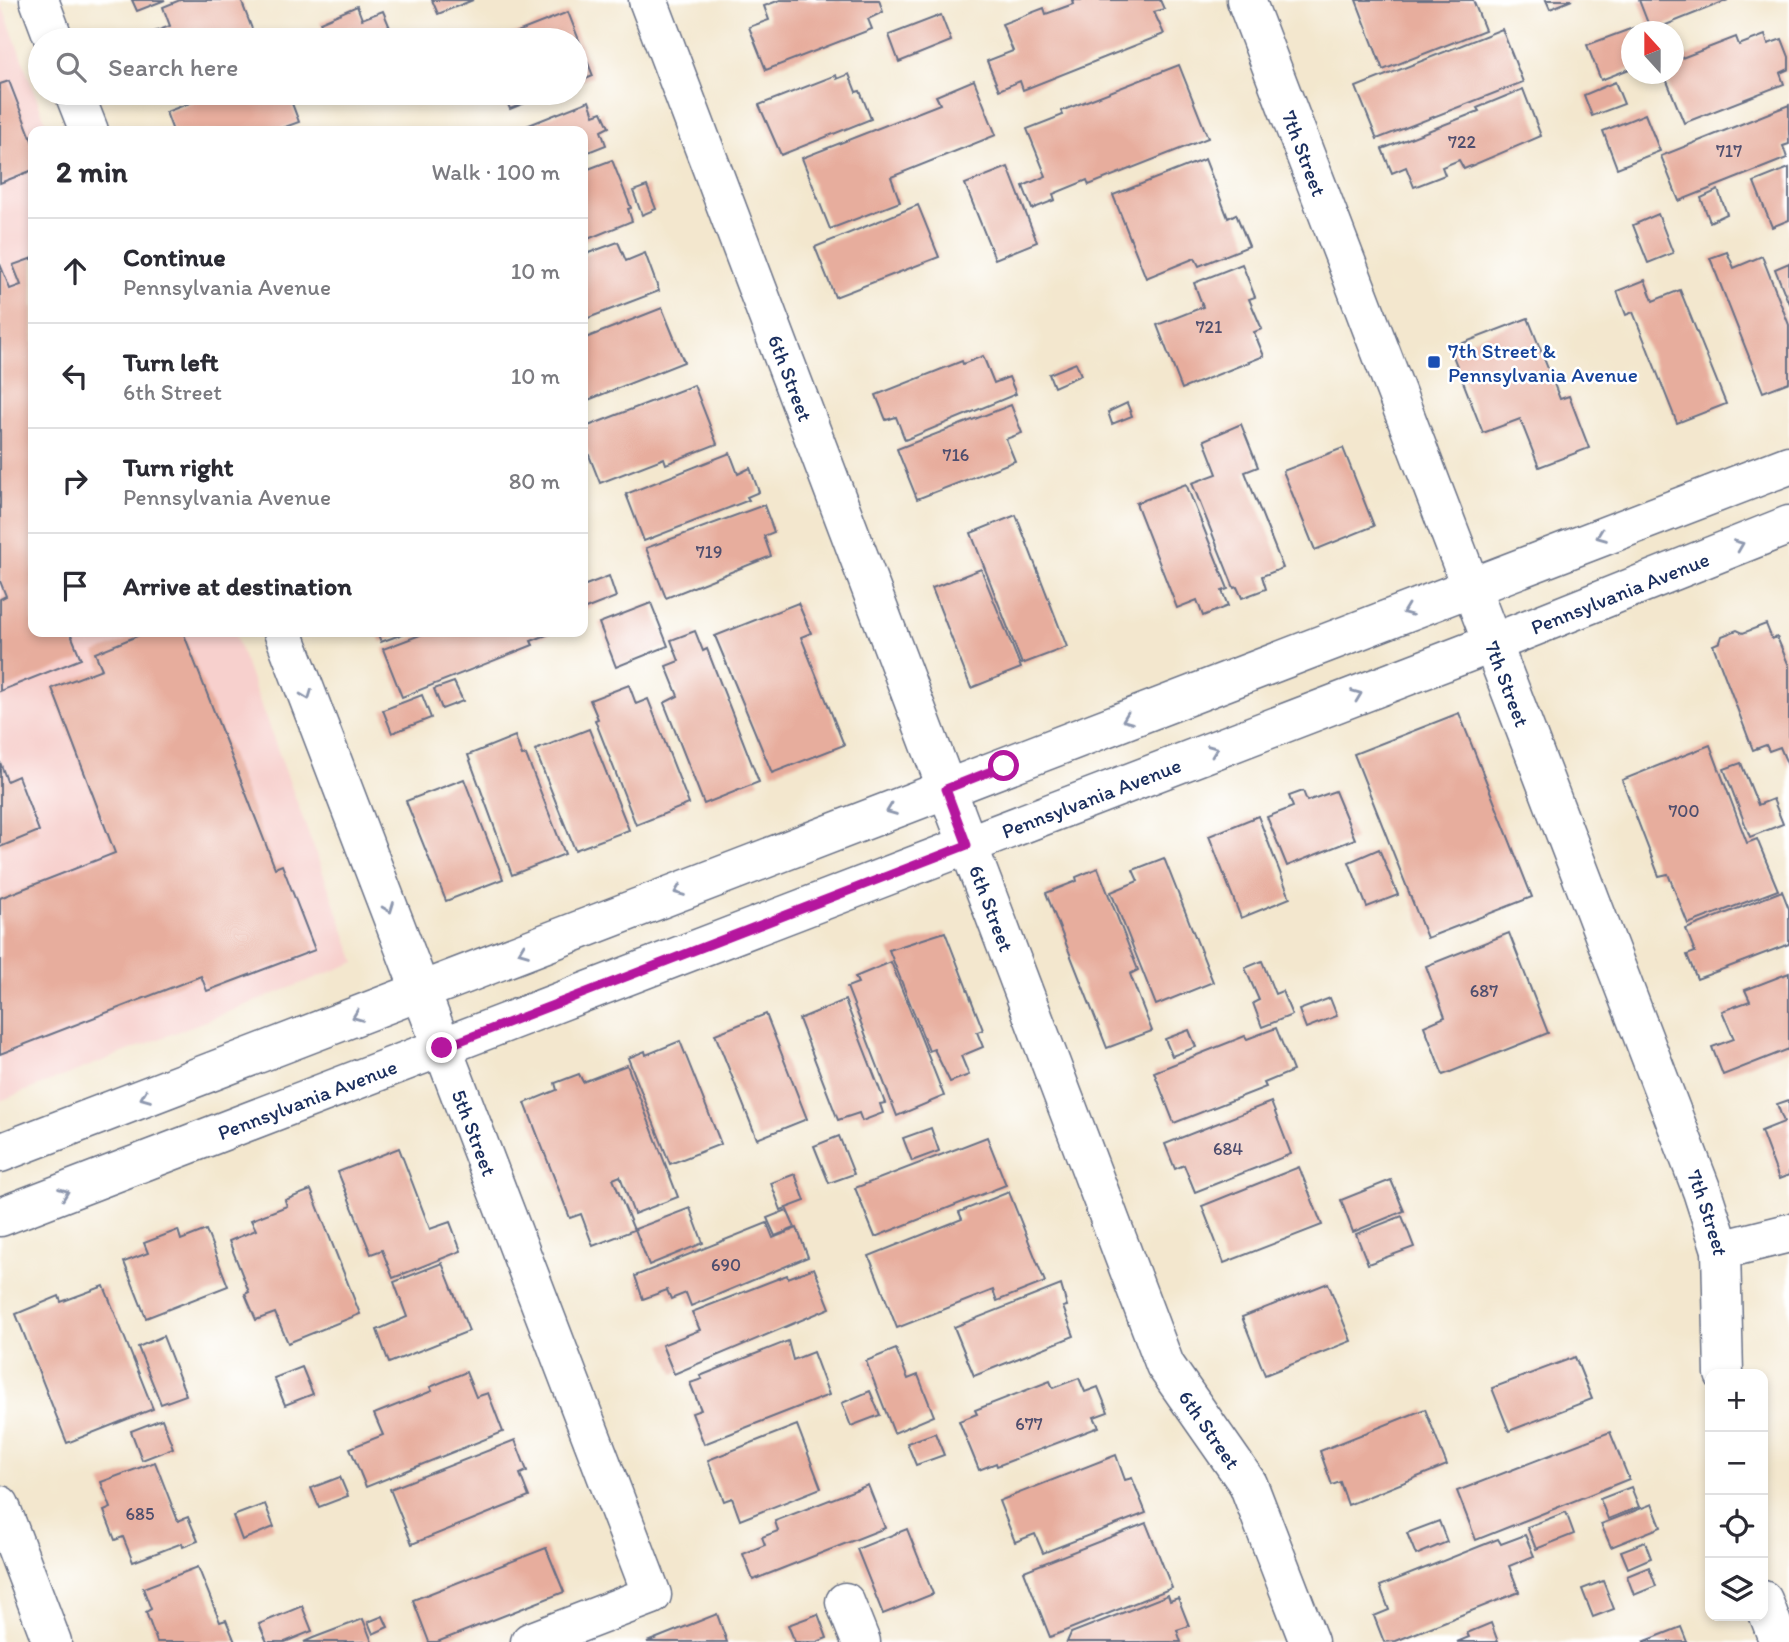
<!DOCTYPE html>
<meta charset="utf-8">
<style>
body{margin:0;font-family:Itim,sans-serif;background:#f7f7f7;color:#2b2b33}
.controls{position:absolute;right:21px;bottom:21px;display:grid;overflow:hidden;border-radius:14px;box-shadow:0 4px 10px #0003}
.controls button{width:63px;height:63px;display:grid;place-items:center;padding:0;border:0;border-bottom:2px solid #e1e1e2;background:#fff;color:#2b2b33;font:35px sans-serif}
.compass{position:absolute;left:1621px;top:21px;width:63px;height:63px;border-radius:50%;background:#fff;box-shadow:0 4px 10px #0003;rotate:339deg}
.stop{position:absolute;width:21px;height:21px;margin:-16px;border:5px solid #b5179e;border-radius:50%;background:#fff}
.stop.end{background:#b5179e;border-color:#fff;box-shadow:0 2px 7px #0008}
.list{margin:0;padding:0;list-style:none}
h2{display:flex;justify-content:space-between;align-items:center;height:91px;margin:0;padding:0 28px;font-size:30px}
h2 small{font-size:23px;font-weight:400;color:#7c7c81}
.list li{display:grid;grid-template-columns:46px 1fr auto;gap:21px;align-items:center;box-sizing:border-box;height:105px;padding:0 28px;border-top:2px solid #e1e1e2}
.list b{display:block;font-size:26px;white-space:nowrap}
.list p{margin:0;font-size:23px;white-space:nowrap;color:#7c7c81}
.list em{font-size:23px;font-style:normal;color:#7c7c81}
.icon{flex:none;width:38px;height:38px;fill:none;stroke:currentColor;stroke-width:2;stroke-linecap:round;stroke-linejoin:round}
.map{position:relative;flex:none;width:1789px;height:1642px;overflow:hidden}
.search{position:absolute;background:#fff;box-shadow:0 4px 10px #0003;left:28px;top:28px;width:560px;height:77px;display:flex;align-items:center;gap:18px;box-sizing:border-box;padding:0 24px;border-radius:38px;color:#7c7c81;font-size:26px}
.panel{position:absolute;background:#fff;box-shadow:0 4px 10px #0003;left:28px;top:126px;width:560px;height:511px;border-radius:14px}
.map>svg:first-child{display:block}
</style>
<div class="map">
<svg width="1789" height="1642" viewBox="0 0 1789 1642">
<rect width="100%" height="100%" fill="#fff"/>
<filter id="ink" filterUnits="userSpaceOnUse"><feTurbulence type="fractalNoise" baseFrequency=".0143" numOctaves="2"/><feDisplacementMap in="SourceGraphic" scale="14" xChannelSelector="R" yChannelSelector="G"/><feConvolveMatrix kernelMatrix="1 2 1 2 8 2 1 2 1" color-interpolation-filters="sRGB"/></filter>
<filter id="wash" filterUnits="userSpaceOnUse"><feTurbulence type="fractalNoise" baseFrequency=".00686" numOctaves="4" result="noise"/><feDisplacementMap in="SourceGraphic" scale="28" xChannelSelector="R" yChannelSelector="G"/><feGaussianBlur stdDeviation="1.57" result="paint"/><feColorMatrix in="noise" values="0 0 0 0 0 0 0 0 0 0 0 0 0 0 0 0 0 1.4 0 .05"/><feComposite in="paint" operator="in"/></filter>
<g filter="url(#wash)">
<rect width="100%" height="100%" fill="#f3e7ce"/>
<polygon fill="#f7d0cd" points="0,0 49,131 33,131 33,632 234,632 356,962 0,1101"/>
<g id="blocks">
<g fill="#e7ad9d">
<polygon points="132,0 165,0 137,11"/>
<polygon points="180,0 241,0 255,37 247,40 154,40 151,33 170,26 163,7"/>
<polygon points="432,0 473,0 438,14"/>
<polygon points="780,0 879,0 883,12 868,19 872,29 766,70 749,27 769,20 764,6"/>
<polygon points="1072,0 1160,0 1164,9 1154,12 1164,34 1023,90 1020,81 999,90 987,61 1013,51 1002,24 1044,8 1046,14 1073,4"/>
<polygon points="1356,0 1473,0 1485,30 1383,70"/>
<polygon points="1546,0 1572,0 1550,9"/>
<polygon points="1639,0 1728,0 1651,31"/>
<polygon points="357,6 362,19 383,11 393,35 381,40 357,40 351,27 325,37 320,22"/>
<polygon points="568,12 593,76 576,83 576,40 497,40"/>
<polygon points="941,15 951,41 899,62 889,35"/>
<polygon points="1633,28 1632,68 1601,80 1587,45"/>
<polygon points="1502,29 1523,82 1377,139 1356,87"/>
<polygon points="1765,35 1768,44 1782,39 1789,57 1789,69 1780,73 1784,84 1684,123 1664,74 1674,74 1674,61 1736,37 1739,45"/>
<polygon points="1179,65 1208,138 1089,185 1087,180 1053,194 1055,200 1032,209 1023,186 1046,176 1027,129 1063,115 1061,111"/>
<polygon points="849,74 856,92 860,91 871,119 781,155 759,105 836,75 837,79"/>
<polygon points="974,80 996,135 891,177 900,202 830,229 802,158 940,104 936,96"/>
<polygon points="9,81 33,143 33,170 0,183 0,84"/>
<polygon points="1615,82 1624,104 1592,116 1584,95"/>
<polygon points="1523,89 1541,136 1464,169 1459,160 1442,167 1445,175 1414,187 1406,167 1392,173 1382,149 1479,111 1477,108"/>
<polygon points="216,93 288,93 299,122 274,131 173,131 166,112"/>
<polygon points="503,93 550,93 510,109"/>
<polygon points="589,101 594,115 602,112 609,127 601,131 606,145 583,154 583,131 514,131"/>
<polygon points="1789,105 1789,144 1783,146 1787,158 1679,201 1661,156"/>
<polygon points="1645,114 1660,151 1617,168 1603,131"/>
<polygon points="1205,159 1228,218 1236,214 1249,246 1199,266 1195,258 1146,278 1113,195"/>
<polygon points="612,160 631,208 628,209 632,221 583,241 583,171"/>
<polygon points="1008,167 1037,242 995,259 965,184"/>
<polygon points="1789,168 1789,220 1772,227 1754,182"/>
<polygon points="647,186 656,209 642,215 633,191"/>
<polygon points="1718,190 1727,214 1710,222 1701,198"/>
<polygon points="918,205 939,257 835,297 815,247"/>
<polygon points="1658,214 1673,253 1648,263 1633,225"/>
<polygon points="618,242 626,261 645,253 659,291 583,320 583,255"/>
<polygon points="1727,252 1734,268 1762,256 1789,325 1789,382 1763,392 1710,258"/>
<polygon points="33,258 33,632 70,632 81,659 0,691 0,599 6,596 0,581 0,264 10,289 21,285 13,265"/>
<polygon points="1789,263 1789,304 1775,269"/>
<polygon points="1242,264 1255,297 1249,299 1262,329 1254,332 1264,356 1182,389 1157,325 1203,307 1194,283"/>
<polygon points="1645,280 1653,301 1680,290 1726,404 1677,423 1633,312 1626,315 1617,291"/>
<polygon points="662,308 684,362 583,402 583,339"/>
<polygon points="1528,318 1560,399 1569,396 1589,448 1539,467 1520,419 1483,433 1450,348"/>
<polygon points="983,356 994,383 1009,377 1016,394 905,440 896,417 886,420 876,395 962,361 963,364"/>
<polygon points="1076,363 1081,375 1054,387 1049,374"/>
<polygon points="694,385 717,444 666,464 664,458 600,483 583,440 583,428"/>
<polygon points="1127,403 1132,416 1112,424 1108,412"/>
<polygon points="1011,405 1022,433 1006,439 1015,461 917,499 897,449"/>
<polygon points="1241,424 1258,467 1245,472 1283,568 1262,576 1266,589 1242,598 1237,587 1234,588 1192,483 1217,474 1204,440"/>
<polygon points="1343,448 1374,526 1315,550 1283,471"/>
<polygon points="730,453 738,474 750,468 759,492 747,497 749,500 644,541 626,494"/>
<polygon points="1186,484 1228,589 1222,591 1228,606 1203,616 1197,600 1177,608 1136,503"/>
<polygon points="764,505 774,532 764,536 771,556 666,598 646,548"/>
<polygon points="1016,515 1067,647 1022,664 971,533"/>
<polygon points="981,569 1021,668 971,688 932,588"/>
<polygon points="609,576 616,597 583,610 583,586"/>
<polygon points="651,603 668,646 616,667 599,623"/>
<polygon points="798,603 811,633 801,637 844,745 772,773 715,636"/>
<polygon points="1766,624 1772,639 1777,637 1789,666 1789,768 1780,747 1769,751 1766,745 1753,750 1713,645 1720,642 1722,636 1737,630 1743,633"/>
<polygon points="695,631 703,651 707,649 759,782 704,804 664,703 678,696 666,666 679,661 671,640"/>
<polygon points="147,632 183,632 275,868 282,865 315,950 207,991 201,976 0,1054 0,898 115,853 52,688 102,669 95,653"/>
<polygon points="377,632 408,632 381,642"/>
<polygon points="428,632 554,632 531,641 533,645 402,697 383,649"/>
<polygon points="454,682 463,701 442,709 434,689"/>
<polygon points="629,685 636,704 648,699 689,804 636,825 595,720 598,719 590,700"/>
<polygon points="422,695 431,718 392,733 383,710"/>
<polygon points="1459,713 1532,897 1427,938 1354,754"/>
<polygon points="589,729 629,830 575,850 535,750"/>
<polygon points="515,736 522,756 526,755 565,854 512,875 468,755"/>
<polygon points="1710,745 1747,843 1757,839 1778,890 1688,924 1668,874 1659,876 1622,780"/>
<polygon points="0,762 7,781 18,776 39,831 0,847"/>
<polygon points="1741,763 1758,805 1773,799 1783,824 1750,837 1724,769"/>
<polygon points="464,779 503,879 446,901 406,801"/>
<polygon points="1303,791 1307,801 1335,791 1355,839 1287,866 1267,817 1293,807 1289,796"/>
<polygon points="1258,816 1290,898 1241,918 1209,836"/>
<polygon points="1379,849 1398,895 1367,907 1349,862"/>
<polygon points="1164,858 1213,982 1156,1005 1111,892 1138,881 1133,870"/>
<polygon points="1098,868 1138,970 1130,974 1152,1031 1107,1048 1046,893 1077,881 1076,877"/>
<polygon points="1782,891 1789,909 1789,944 1697,979 1687,955 1695,952 1686,929"/>
<polygon points="945,932 983,1030 977,1032 983,1047 961,1056 969,1075 950,1082 934,1049 929,1051 889,950"/>
<polygon points="1509,933 1548,1033 1443,1075 1424,1026 1445,1017 1426,966"/>
<polygon points="1262,961 1275,994 1282,991 1292,1015 1262,1027 1253,1003 1259,1000 1245,968"/>
<polygon points="891,962 944,1096 897,1116 847,987 858,983 855,977"/>
<polygon points="1789,973 1789,1049 1723,1075 1712,1047 1734,1039 1722,1011 1750,1001 1745,990"/>
<polygon points="1330,998 1337,1016 1306,1028 1299,1010"/>
<polygon points="845,1000 885,1103 880,1104 883,1113 862,1121 859,1113 838,1120 799,1019"/>
<polygon points="766,1014 807,1119 757,1139 715,1034"/>
<polygon points="1276,1028 1293,1071 1264,1083 1266,1087 1174,1123 1154,1072 1245,1036 1247,1039"/>
<polygon points="1189,1030 1196,1047 1172,1056 1165,1039"/>
<polygon points="680,1041 721,1144 670,1164 628,1058 645,1051 646,1055"/>
<polygon points="627,1065 678,1197 634,1214 620,1176 613,1179 634,1230 593,1246 581,1214 570,1218 525,1103 557,1090 555,1083 579,1074 583,1082"/>
<polygon points="1789,1100 1789,1175 1779,1179 1761,1131 1784,1122 1777,1104"/>
<polygon points="1271,1102 1291,1154 1195,1192 1184,1165 1175,1169 1165,1144"/>
<polygon points="931,1128 939,1151 912,1161 903,1138"/>
<polygon points="839,1136 854,1174 829,1183 814,1146"/>
<polygon points="987,1137 1006,1185 875,1237 855,1188"/>
<polygon points="399,1148 430,1229 450,1222 461,1251 393,1278 382,1250 371,1254 338,1172"/>
<polygon points="1299,1167 1322,1225 1224,1263 1202,1206"/>
<polygon points="795,1174 805,1201 781,1210 771,1183"/>
<polygon points="1391,1180 1404,1211 1353,1232 1341,1200"/>
<polygon points="311,1190 360,1314 288,1343 275,1313 256,1320 245,1294 249,1292 229,1241 256,1230 251,1220 287,1206 285,1200"/>
<polygon points="1009,1192 1045,1282 997,1301 993,1290 897,1328 869,1256 962,1219 959,1212"/>
<polygon points="690,1208 703,1243 649,1265 635,1229"/>
<polygon points="787,1210 795,1228 775,1236 767,1218"/>
<polygon points="1402,1216 1414,1247 1368,1264 1356,1234"/>
<polygon points="767,1223 773,1238 797,1228 808,1257 691,1306 686,1293 671,1299 667,1290 643,1299 635,1276"/>
<polygon points="178,1230 181,1240 206,1230 228,1286 146,1318 124,1262 148,1253 144,1243"/>
<polygon points="442,1263 469,1331 389,1363 377,1330 407,1317 394,1282"/>
<polygon points="814,1268 830,1308 674,1374 662,1345 700,1330 692,1312 787,1275 788,1278"/>
<polygon points="1328,1283 1351,1341 1265,1375 1242,1317"/>
<polygon points="1061,1285 1067,1306 1063,1307 1074,1336 974,1376 954,1327"/>
<polygon points="104,1286 153,1409 67,1443 16,1314 59,1296 61,1302"/>
<polygon points="163,1336 186,1395 161,1404 138,1347"/>
<polygon points="788,1341 793,1360 813,1352 829,1395 704,1444 692,1413 701,1410 690,1383 702,1379 700,1376"/>
<polygon points="896,1349 908,1379 918,1375 934,1416 894,1433 866,1361"/>
<polygon points="1575,1357 1592,1399 1509,1431 1492,1388"/>
<polygon points="302,1367 313,1394 285,1405 274,1378"/>
<polygon points="466,1372 476,1397 488,1393 503,1432 366,1487 350,1448 383,1435 374,1414 432,1391 430,1387"/>
<polygon points="1079,1378 1085,1392 1098,1387 1108,1412 1094,1417 1099,1427 997,1466 996,1463 979,1470 959,1421 977,1414 975,1410 1050,1381 1053,1388"/>
<polygon points="870,1391 880,1415 851,1426 842,1403"/>
<polygon points="1425,1409 1447,1465 1348,1505 1340,1482 1332,1485 1320,1451"/>
<polygon points="162,1419 173,1448 142,1460 131,1431"/>
<polygon points="797,1425 821,1488 740,1520 732,1498 724,1501 708,1460"/>
<polygon points="1610,1432 1629,1479 1476,1540 1457,1491"/>
<polygon points="935,1433 944,1455 916,1465 907,1443"/>
<polygon points="515,1440 527,1471 520,1474 529,1497 412,1544 390,1489"/>
<polygon points="1116,1455 1125,1480 1132,1478 1146,1513 1043,1553 1035,1534 1015,1542 999,1501"/>
<polygon points="155,1462 178,1521 188,1517 198,1541 183,1547 182,1543 133,1562 123,1537 115,1540 104,1511 111,1508 101,1482"/>
<polygon points="340,1477 348,1496 319,1507 311,1488"/>
<polygon points="868,1485 885,1528 753,1580 743,1554 765,1545 762,1537 778,1531 775,1521"/>
<polygon points="1631,1487 1639,1507 1608,1519 1600,1499"/>
<polygon points="265,1504 274,1527 242,1540 233,1516"/>
<polygon points="1652,1504 1661,1527 1611,1547 1601,1524"/>
<polygon points="1566,1512 1574,1534 1536,1549 1527,1527"/>
<polygon points="1439,1521 1447,1542 1416,1555 1407,1533"/>
<polygon points="1146,1523 1172,1588 1050,1637 1024,1571"/>
<polygon points="907,1529 933,1594 883,1614 857,1549"/>
<polygon points="1525,1535 1534,1556 1509,1566 1519,1592 1396,1641 1384,1642 1374,1616 1389,1610 1380,1586 1498,1539 1501,1544"/>
<polygon points="1645,1542 1651,1558 1628,1568 1621,1551"/>
<polygon points="546,1548 564,1592 437,1642 429,1642 413,1600"/>
<polygon points="198,1567 220,1622 226,1620 235,1642 157,1642 146,1612 151,1609 143,1588"/>
<polygon points="1649,1567 1656,1586 1634,1595 1627,1576"/>
<polygon points="1603,1581 1614,1609 1593,1617 1582,1589"/>
<polygon points="1168,1595 1170,1601 1178,1598 1189,1626 1177,1630 1181,1642 1067,1642 1071,1633"/>
<polygon points="302,1606 312,1631 285,1642 267,1642 259,1624"/>
<polygon points="717,1614 727,1642 647,1642"/>
<polygon points="818,1614 827,1638 817,1642 795,1642 788,1625"/>
<polygon points="383,1616 388,1627 373,1634 368,1622"/>
<polygon points="363,1619 372,1642 304,1642 313,1638"/>
<polygon points="1491,1623 1498,1642 1457,1642 1469,1637 1467,1633"/>
<polygon points="1681,1627 1687,1642 1643,1642"/>
</g>
</g>
</g>
<g filter="url(#ink)">
<use href="#blocks" fill-opacity="0" stroke="#676f85" stroke-width="2"/>
<g fill="none" stroke-linecap="round" stroke-linejoin="round">
<defs>
<g id="minor">
<polyline points="39,0 54,40"/>
<path id="s1" d="M648 0 1165 1365 1248 1484 1309 1642"/>
<path id="s2" d="M1246 0 1702 1191 1721 1250 1724 1374"/>
<polyline points="74,93 89,131"/>
<path id="s3" d="M283 632 652 1595 530 1642"/>
<polyline points="0,1153 1789,465"/>
<path id="s4" d="M0 1217 1493 643 1789 525"/>
<polyline points="1721,1250 1789,1233"/>
<polyline points="0,1505 52,1642"/>
<polyline points="1763,1600 1779,1642"/>
<polyline points="845,1602 861,1642"/>
</g>
</defs>
<use href="#minor" stroke="#676f85" stroke-width="41"/>
<use href="#minor" stroke="#fff" stroke-width="38"/>
</g>
<defs><path id="oneway-chevron" d="M-2-3.5L2.5 0L-2 3.5" fill="none" stroke-width="1.6" stroke-linecap="round" stroke-linejoin="round" transform="scale(1.75)"/></defs>
<g stroke="#8d97ae">
<use href="#oneway-chevron" transform="translate(1601 536) rotate(159)"/>
<use href="#oneway-chevron" transform="translate(1739 545) rotate(-22)"/>
<use href="#oneway-chevron" transform="translate(1407 611) rotate(159)"/>
<use href="#oneway-chevron" transform="translate(307 695) rotate(69)"/>
<use href="#oneway-chevron" transform="translate(1357 695) rotate(-21)"/>
<use href="#oneway-chevron" transform="translate(1127 719) rotate(159)"/>
<use href="#oneway-chevron" transform="translate(1213 750) rotate(-21)"/>
<use href="#oneway-chevron" transform="translate(891 810) rotate(159)"/>
<use href="#oneway-chevron" transform="translate(679 891) rotate(159)"/>
<use href="#oneway-chevron" transform="translate(389 908) rotate(69)"/>
<use href="#oneway-chevron" transform="translate(523 951) rotate(159)"/>
<use href="#oneway-chevron" transform="translate(357 1016) rotate(159)"/>
<use href="#oneway-chevron" transform="translate(145 1097) rotate(159)"/>
<use href="#oneway-chevron" transform="translate(64 1193) rotate(-21)"/>
</g>
</g>
<g fill="none" stroke-linecap="round" stroke-linejoin="round" filter="url(#ink)">
<polyline stroke="#b5179e" stroke-width="9" points="442,1048 967,845 946,789 1004,766"/>
</g>
<rect fill="#1a4fb4" stroke="#fff" stroke-width="2.5" x="1427" y="355" width="14" height="14" rx="3.5"/>
<g text-anchor="middle" dominant-baseline="central" stroke-width="5" stroke-linejoin="round" paint-order="stroke">
<g font-size="18" fill="#4e4e6e">
<text x="1462" y="142">722</text>
<text x="1729" y="151">717</text>
<text x="1209" y="327">721</text>
<text x="956" y="455">716</text>
<text x="709" y="552">719</text>
<text x="1684" y="811">700</text>
<text x="1484" y="991">687</text>
<text x="1228" y="1149">684</text>
<text x="726" y="1265">690</text>
<text x="1029" y="1424">677</text>
<text x="140" y="1514">685</text>
</g>
<g font-size="21" fill="#1b2f5e" stroke="#fff">
<text stroke="none"><textPath href="#s2" startOffset="164">7th Street</textPath></text>
<text stroke="none"><textPath href="#s1" startOffset="404">6th Street</textPath></text>
<text stroke="none"><textPath href="#s4" startOffset="1736">Pennsylvania Avenue</textPath></text>
<text stroke="none"><textPath href="#s2" startOffset="732">7th Street</textPath></text>
<text stroke="none"><textPath href="#s4" startOffset="1169">Pennsylvania Avenue</textPath></text>
<text stroke="none"><textPath href="#s1" startOffset="971">6th Street</textPath></text>
<text stroke="none"><textPath href="#s4" startOffset="329">Pennsylvania Avenue</textPath></text>
<text stroke="none"><textPath href="#s3" startOffset="536">5th Street</textPath></text>
<text stroke="none"><textPath href="#s2" startOffset="1298">7th Street</textPath></text>
<text stroke="none"><textPath href="#s1" startOffset="1538">6th Street</textPath></text>
</g>
<g font-size="21" fill="#164399" stroke="#fff" text-anchor="start">
<text x="1448" y="350">7th Street &amp;<tspan x="1448" dy="24">Pennsylvania Avenue</tspan></text>
</g>
</g>
</svg>
<div class="controls">
<button>+</button>
<button>−</button>
<button><svg class="icon" aria-label="locate" viewBox="0 0 24 24"><circle cx="12" cy="12" r="6"/><path d="M12 2v4M12 18v4M2 12h4M18 12h4"/></svg></button>
<button><svg class="icon" aria-label="layers" viewBox="0 0 24 24"><path d="M12 4l9 5-9 5-9-5zM3 14l9 5 9-5"/></svg></button>
</div>
<svg class="compass" viewBox="-18 -18 36 36"><path d="M0-13l5 13h-10z" fill="#e53935"/><path d="M0 13l5-13h-10z" fill="#7c7c81"/></svg>
<div class="stop" style="left:1004px;top:766px"></div>
<div class="stop end" style="left:442px;top:1048px"></div>
<div class="search"><svg class="icon" aria-label="search" viewBox="0 0 24 24"><circle cx="10" cy="10" r="6"/><path d="M15 15l6 6"/></svg>Search here</div>
<section class="panel">
<h2>2 min<small>Walk · 100 m</small></h2>
<ul class="list">
<li><svg class="icon" aria-label="ahead" viewBox="0 0 24 24"><path d="M12 20V5M6 11l6-6 6 6"/></svg><div><b>Continue</b><p>Pennsylvania Avenue</p></div><em>10 m</em></li>
<li><svg class="icon" aria-label="left" viewBox="0 0 24 24"><path d="M17 20v-9H6M10 6l-5 5 5 5"/></svg><div><b>Turn left</b><p>6th Street</p></div><em>10 m</em></li>
<li><svg class="icon" aria-label="right" viewBox="0 0 24 24"><path d="M7 20v-9h11M14 6l5 5-5 5"/></svg><div><b>Turn right</b><p>Pennsylvania Avenue</p></div><em>80 m</em></li>
<li><svg class="icon" aria-label="arrive" viewBox="0 0 24 24"><path d="M6 21V4h12l-3 4 3 4H6"/></svg><div><b>Arrive at destination</b></div></li>
</ul>
</section>
</div>
